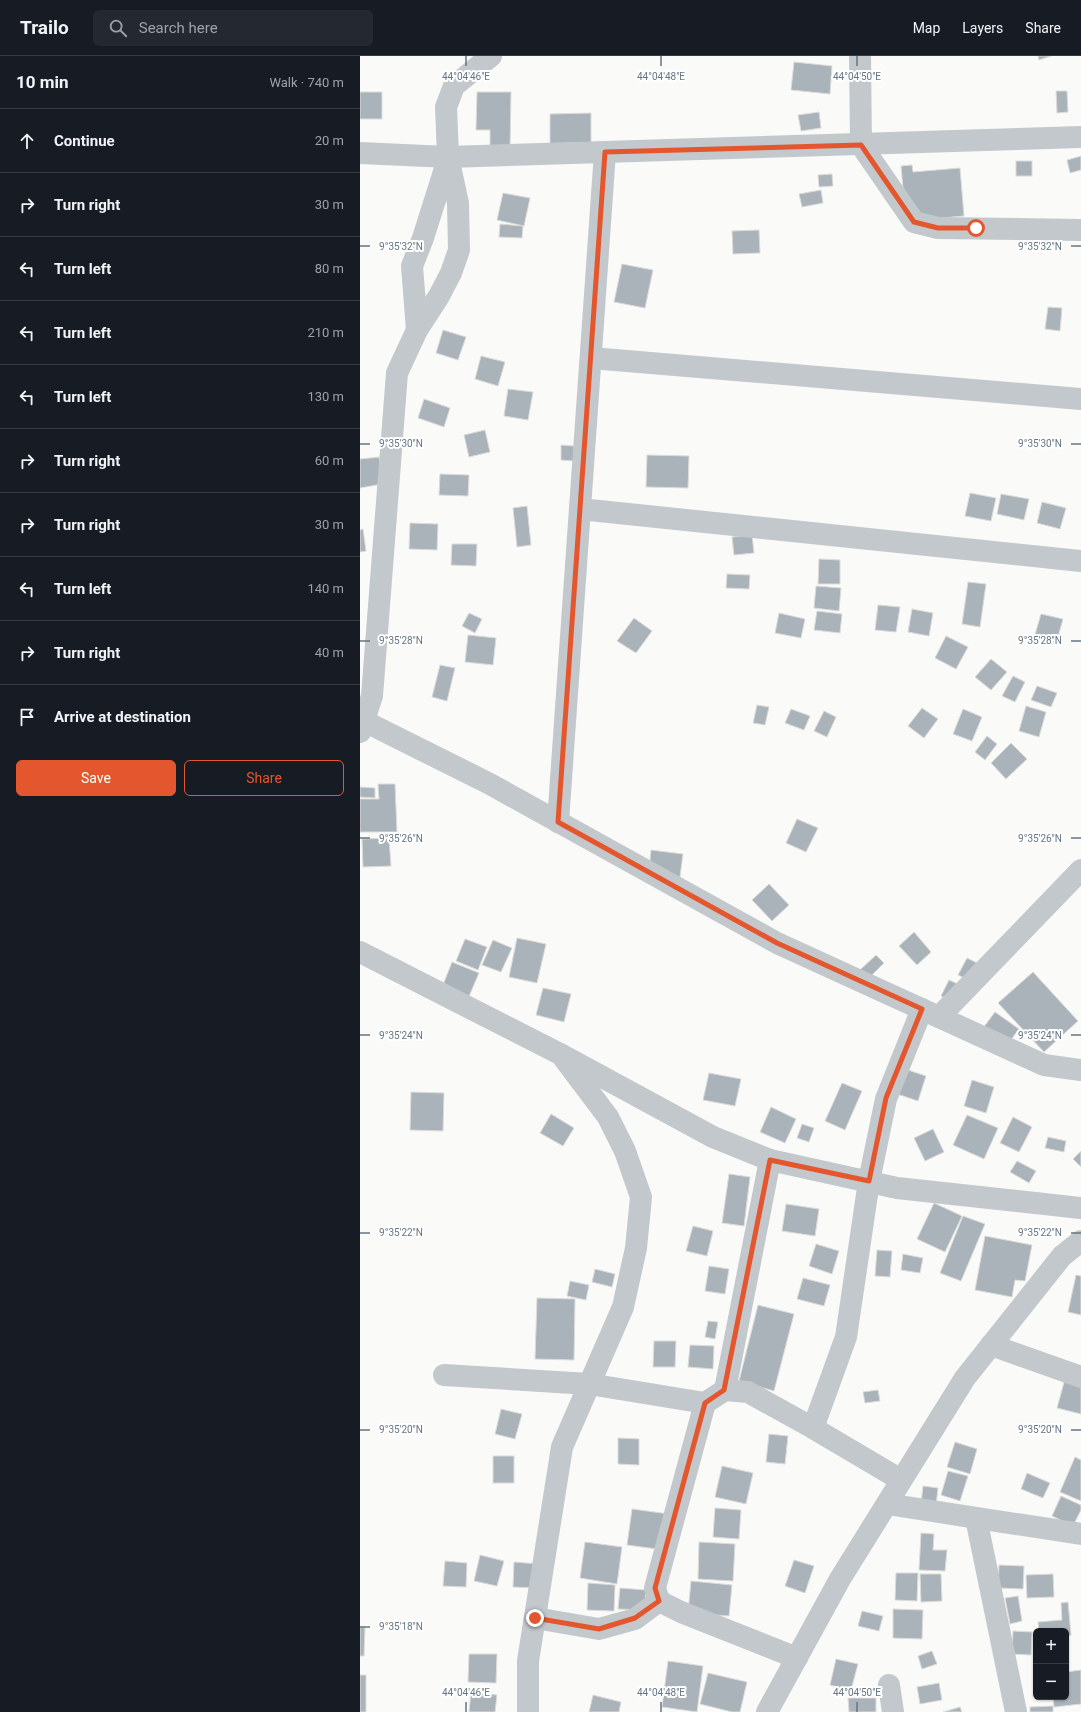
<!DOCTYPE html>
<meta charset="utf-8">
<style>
body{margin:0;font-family:Roboto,sans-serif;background:#242831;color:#f1f3f6}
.controls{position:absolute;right:12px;bottom:12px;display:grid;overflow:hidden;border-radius:6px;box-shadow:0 1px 3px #0004}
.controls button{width:36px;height:36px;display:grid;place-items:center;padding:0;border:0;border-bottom:1px solid #363941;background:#171b24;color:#f1f3f6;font:20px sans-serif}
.stop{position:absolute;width:12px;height:12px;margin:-9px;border:3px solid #e4572e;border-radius:50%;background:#fff}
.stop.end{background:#e4572e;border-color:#fff;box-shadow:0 1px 4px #0008}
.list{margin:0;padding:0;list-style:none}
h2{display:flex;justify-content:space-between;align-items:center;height:52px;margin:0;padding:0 16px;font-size:17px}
h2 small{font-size:13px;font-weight:400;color:#9ea1a6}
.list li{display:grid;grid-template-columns:26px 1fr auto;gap:12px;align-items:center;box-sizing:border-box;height:64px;padding:0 16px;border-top:1px solid #363941}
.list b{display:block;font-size:15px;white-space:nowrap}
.list em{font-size:13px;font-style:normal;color:#9ea1a6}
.actions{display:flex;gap:8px;padding:12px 16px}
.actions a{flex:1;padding:9px 0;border:1px solid #e4572e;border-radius:6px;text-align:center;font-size:14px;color:#e4572e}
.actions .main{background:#e4572e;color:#fff}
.icon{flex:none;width:22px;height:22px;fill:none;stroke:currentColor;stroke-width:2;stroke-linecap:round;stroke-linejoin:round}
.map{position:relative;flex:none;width:721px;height:1656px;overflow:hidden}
header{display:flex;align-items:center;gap:24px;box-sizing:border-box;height:56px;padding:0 20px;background:#171b24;border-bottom:1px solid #363941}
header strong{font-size:19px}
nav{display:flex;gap:22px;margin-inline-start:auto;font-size:14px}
.search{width:280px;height:36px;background:#242831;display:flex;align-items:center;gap:10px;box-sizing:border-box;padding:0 14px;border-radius:6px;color:#9ea1a6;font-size:15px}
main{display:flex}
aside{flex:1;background:#171b24}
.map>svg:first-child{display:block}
</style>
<header>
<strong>Trailo</strong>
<div class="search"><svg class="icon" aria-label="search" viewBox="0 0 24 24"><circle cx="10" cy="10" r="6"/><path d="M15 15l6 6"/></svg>Search here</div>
<nav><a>Map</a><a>Layers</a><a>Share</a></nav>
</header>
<main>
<aside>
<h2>10 min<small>Walk · 740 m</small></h2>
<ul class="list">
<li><svg class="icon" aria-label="ahead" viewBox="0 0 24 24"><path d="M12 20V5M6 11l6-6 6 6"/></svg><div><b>Continue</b></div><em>20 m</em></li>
<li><svg class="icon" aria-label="right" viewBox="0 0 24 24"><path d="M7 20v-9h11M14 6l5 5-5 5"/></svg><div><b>Turn right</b></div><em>30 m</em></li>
<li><svg class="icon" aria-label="left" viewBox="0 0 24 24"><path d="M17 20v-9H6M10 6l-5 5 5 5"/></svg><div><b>Turn left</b></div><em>80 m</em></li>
<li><svg class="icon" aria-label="left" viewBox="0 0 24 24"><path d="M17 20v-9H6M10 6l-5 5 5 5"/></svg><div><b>Turn left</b></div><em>210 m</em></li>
<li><svg class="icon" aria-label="left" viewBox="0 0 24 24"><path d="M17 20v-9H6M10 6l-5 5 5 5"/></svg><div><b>Turn left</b></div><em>130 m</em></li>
<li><svg class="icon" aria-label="right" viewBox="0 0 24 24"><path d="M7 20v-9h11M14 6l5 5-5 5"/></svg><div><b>Turn right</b></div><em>60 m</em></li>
<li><svg class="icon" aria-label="right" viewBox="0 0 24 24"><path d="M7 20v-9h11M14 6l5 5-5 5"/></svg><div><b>Turn right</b></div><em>30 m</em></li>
<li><svg class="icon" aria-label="left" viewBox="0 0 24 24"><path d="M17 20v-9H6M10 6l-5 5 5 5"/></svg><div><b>Turn left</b></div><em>140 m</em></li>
<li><svg class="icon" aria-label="right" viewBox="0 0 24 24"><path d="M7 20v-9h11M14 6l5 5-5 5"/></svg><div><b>Turn right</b></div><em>40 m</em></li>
<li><svg class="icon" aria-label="arrive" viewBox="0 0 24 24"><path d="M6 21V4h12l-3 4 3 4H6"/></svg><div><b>Arrive at destination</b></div></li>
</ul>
<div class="actions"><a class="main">Save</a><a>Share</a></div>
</aside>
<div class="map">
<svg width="721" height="1656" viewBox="0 0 721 1656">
<rect width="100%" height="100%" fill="#fafaf8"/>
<g fill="#aab3b9" stroke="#dcdcda">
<polygon points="678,0 691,0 679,4"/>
<polygon points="434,6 472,10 470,38 431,34"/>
<polygon points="696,35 707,35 708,56 697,57"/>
<rect x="0" y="36" width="22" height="27"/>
<polygon points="117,36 151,36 150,92 130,92 130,74 116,74"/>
<polygon points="459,56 461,72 441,75 438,59"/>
<polygon points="231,57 231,95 190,95 190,58"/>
<polygon points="721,100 721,114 710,117 707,104"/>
<rect x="656" y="105" width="16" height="15"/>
<polygon points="552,109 553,116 600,112 604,160 546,165 541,110"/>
<polygon points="472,118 473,130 459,131 458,119"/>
<polygon points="461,134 463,147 442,151 439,138"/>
<polygon points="143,137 170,142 164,170 137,164"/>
<polygon points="140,168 163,170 162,182 139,181"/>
<polygon points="399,174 400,197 373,198 372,175"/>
<polygon points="262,208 293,214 285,252 254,246"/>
<polygon points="688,251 702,252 700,275 685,273"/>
<polygon points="83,274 106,281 98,304 76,297"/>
<polygon points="121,300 145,306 138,330 115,323"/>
<polygon points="148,333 173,336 168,364 144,360"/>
<polygon points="64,343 90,352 84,371 58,362"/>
<polygon points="125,374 130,396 109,401 104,379"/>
<polygon points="201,389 214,390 214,405 201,404"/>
<polygon points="287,399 329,400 328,432 286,431"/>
<polygon points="19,401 22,428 0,432 0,403"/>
<polygon points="80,418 109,419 108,440 79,439"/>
<polygon points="610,437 636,442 631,465 605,460"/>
<polygon points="641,438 669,443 664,464 637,458"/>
<polygon points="682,446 706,452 700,473 677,467"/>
<polygon points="167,450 171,489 157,491 153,452"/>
<polygon points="50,467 78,468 77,494 49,493"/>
<polygon points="3,473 6,495 0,496 0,474"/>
<polygon points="392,479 394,497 374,499 372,481"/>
<polygon points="92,488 117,488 116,510 91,509"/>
<polygon points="459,503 480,504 480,528 458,528"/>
<polygon points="367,518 390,519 389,533 366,532"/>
<polygon points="608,526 626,528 620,571 602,568"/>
<polygon points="456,530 481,532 479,555 454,552"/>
<polygon points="518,549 540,551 536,576 515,574"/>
<polygon points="552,553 573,557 569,580 548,576"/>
<polygon points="457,555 482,558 480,577 454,574"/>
<polygon points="109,557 122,563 115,577 102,570"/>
<polygon points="419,557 445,563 441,582 415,577"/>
<polygon points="681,558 703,563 696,588 674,582"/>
<polygon points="274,562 292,575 276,597 257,585"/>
<polygon points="108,579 136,582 133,609 105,606"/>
<polygon points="586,580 608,591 596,613 575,602"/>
<polygon points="631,603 647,616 631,634 615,621"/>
<polygon points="80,609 95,612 87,645 72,641"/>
<polygon points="653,620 665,626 655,646 642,640"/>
<polygon points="677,630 697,637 691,651 671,644"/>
<polygon points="397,649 409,651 405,669 393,667"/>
<polygon points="666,650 686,656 679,681 659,675"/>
<polygon points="562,652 578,663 564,682 548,670"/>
<polygon points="431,653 450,660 444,674 425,667"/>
<polygon points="603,653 622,661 612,685 593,678"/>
<polygon points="464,655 476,661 467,681 454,675"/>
<polygon points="627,680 637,688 625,704 615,696"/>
<polygon points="651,687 667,703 646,723 631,707"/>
<polygon points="18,728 35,728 37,776 0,776 0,743 19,743"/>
<polygon points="0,731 15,732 15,742 0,741"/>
<polygon points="437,763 458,772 446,796 426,787"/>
<polygon points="29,782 31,810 3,811 2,783"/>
<polygon points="291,794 323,798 319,828 288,825"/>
<polygon points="409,828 429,849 412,865 392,844"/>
<polygon points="554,876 571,896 557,909 539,890"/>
<polygon points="157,882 186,888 177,927 149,921"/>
<polygon points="105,883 127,891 118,914 96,905"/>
<polygon points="133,884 152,892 141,916 122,909"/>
<polygon points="516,899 524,907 508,923 500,914"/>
<polygon points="607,902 619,908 611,925 598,919"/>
<polygon points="92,906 119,917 107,945 81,934"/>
<polygon points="673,916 718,965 684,996 638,947"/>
<polygon points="589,924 602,930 594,947 581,940"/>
<polygon points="183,932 211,938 204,966 176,959"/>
<polygon points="635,956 659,973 647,989 623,972"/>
<polygon points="545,1013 566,1020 558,1045 537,1038"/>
<polygon points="349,1017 381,1023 375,1050 343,1044"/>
<polygon points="612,1024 634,1031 626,1057 604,1050"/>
<polygon points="482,1027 502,1035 485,1074 465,1065"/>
<polygon points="51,1036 84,1037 83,1075 50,1074"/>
<polygon points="411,1051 436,1063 425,1087 400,1076"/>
<polygon points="191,1058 214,1072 203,1090 180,1077"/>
<polygon points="607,1059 638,1072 624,1103 593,1089"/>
<polygon points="653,1061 672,1071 659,1096 640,1087"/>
<polygon points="442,1068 454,1072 449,1086 437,1082"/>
<polygon points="573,1073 584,1096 565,1105 554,1082"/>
<polygon points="688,1081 706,1085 704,1096 685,1092"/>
<polygon points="721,1095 721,1111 713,1103"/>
<polygon points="657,1105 676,1115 669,1127 650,1116"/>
<polygon points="369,1118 390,1121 384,1170 362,1167"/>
<polygon points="574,1147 602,1160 585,1196 557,1183"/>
<polygon points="426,1148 459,1153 455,1180 422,1175"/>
<polygon points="603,1160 625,1168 601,1225 580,1217"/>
<polygon points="333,1170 353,1175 347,1200 326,1195"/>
<polygon points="625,1180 672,1189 665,1225 655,1224 652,1241 615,1234"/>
<polygon points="456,1188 479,1195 472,1218 449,1210"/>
<polygon points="517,1194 532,1195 530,1221 515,1220"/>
<polygon points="543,1198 563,1202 560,1217 541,1214"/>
<polygon points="349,1210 369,1213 365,1238 345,1235"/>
<polygon points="235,1213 255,1218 252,1231 232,1226"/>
<polygon points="716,1219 721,1220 721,1259 708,1256"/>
<polygon points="443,1222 470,1229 464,1250 437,1243"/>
<polygon points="210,1225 229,1229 226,1244 207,1240"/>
<polygon points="177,1242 215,1243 214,1304 175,1303"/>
<polygon points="398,1249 434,1258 414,1335 379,1325"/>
<polygon points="348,1265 358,1266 355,1283 345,1281"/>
<polygon points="294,1285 316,1285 315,1311 293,1311"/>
<polygon points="330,1289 354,1290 353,1313 328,1311"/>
<polygon points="706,1319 721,1323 721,1358 697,1352"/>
<polygon points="518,1334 520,1345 505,1347 503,1336"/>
<polygon points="141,1353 162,1358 155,1383 135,1378"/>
<polygon points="409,1378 428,1380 425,1408 406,1406"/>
<polygon points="258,1382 279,1383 279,1409 258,1408"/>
<polygon points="595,1386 617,1393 610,1418 587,1411"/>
<rect x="133" y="1400" width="21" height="27"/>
<polygon points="715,1401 721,1404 721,1445 700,1436"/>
<polygon points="362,1410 393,1417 386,1448 355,1441"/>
<polygon points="588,1415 608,1420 600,1445 581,1439"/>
<polygon points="667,1417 690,1427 683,1442 661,1433"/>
<polygon points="563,1430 578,1432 576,1449 561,1448"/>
<polygon points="701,1440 721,1449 721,1454 713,1470 692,1460"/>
<polygon points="355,1452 381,1454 379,1483 353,1481"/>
<polygon points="272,1453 309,1458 304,1494 267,1489"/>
<polygon points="561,1477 574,1478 573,1494 587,1494 585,1515 559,1514"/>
<polygon points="225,1486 262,1491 257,1528 220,1522"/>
<polygon points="339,1486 375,1488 373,1525 338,1523"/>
<polygon points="120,1499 144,1505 137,1530 114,1525"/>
<polygon points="434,1504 454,1510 445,1537 425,1530"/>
<polygon points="85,1505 107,1507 106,1531 83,1530"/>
<polygon points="154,1506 178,1508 176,1532 153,1531"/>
<polygon points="639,1509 664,1510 663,1533 638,1532"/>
<polygon points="536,1517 558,1517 557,1545 535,1544"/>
<polygon points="560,1518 581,1518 582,1545 561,1546"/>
<polygon points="693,1518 694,1541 667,1542 666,1519"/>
<polygon points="331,1525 372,1529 369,1560 328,1557"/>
<polygon points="228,1527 255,1529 254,1555 227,1554"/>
<polygon points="260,1532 286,1534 285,1554 258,1553"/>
<polygon points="658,1540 662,1565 650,1568 645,1542"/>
<polygon points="708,1546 711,1579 706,1580 706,1575 679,1575 678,1566 702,1564 701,1547"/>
<polygon points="533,1553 563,1554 562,1583 533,1582"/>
<polygon points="502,1555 523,1560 519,1575 498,1570"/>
<polygon points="0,1571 5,1571 4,1600 0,1600"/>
<polygon points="653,1575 672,1576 671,1599 652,1598"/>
<polygon points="572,1595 577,1608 562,1613 558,1600"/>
<polygon points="109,1598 137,1598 136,1627 108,1626"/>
<polygon points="476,1603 498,1608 491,1634 470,1629"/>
<polygon points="308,1605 343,1610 337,1656 302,1651"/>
<polygon points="721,1614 721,1648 694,1651 693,1641 706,1641 706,1616"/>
<polygon points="348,1617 387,1626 380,1656 372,1656 340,1648"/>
<rect x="0" y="1619" width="6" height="37"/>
<polygon points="579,1627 582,1644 560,1648 557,1631"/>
<polygon points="111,1636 137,1639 135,1656 109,1656"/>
<polygon points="233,1639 261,1646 259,1656 229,1656"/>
<polygon points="488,1642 516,1642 516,1656 489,1656"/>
<polygon points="693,1650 693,1656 670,1656 670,1651"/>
<polygon points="600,1651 602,1656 583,1656"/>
</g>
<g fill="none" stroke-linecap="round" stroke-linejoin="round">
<g stroke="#c3c8cc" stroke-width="22">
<polyline points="500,0 501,89 554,166 578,172 721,174"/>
<polyline points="0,97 88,101 721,81"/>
<polyline points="57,274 52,210 63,182 88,103"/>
<polyline points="231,302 721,343"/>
<polyline points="220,453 721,505"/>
<polyline points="4,665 130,728 417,887 684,1009 721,1014"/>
<polyline points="0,676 12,640 37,317 57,274 79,240 91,217 99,194 98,147 88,101 86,51 94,30 131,0"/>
<polyline points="198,766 245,96"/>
<polyline points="0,896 200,998 353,1081 410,1104 537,1132 721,1152"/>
<polyline points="579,961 721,814"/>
<polyline points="631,1289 721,1321"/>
<polyline points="84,1319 229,1328 345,1347"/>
<polyline points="365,1334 410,1104"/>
<polyline points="453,1372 486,1281 509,1125 526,1043 562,953"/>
<polyline points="527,1448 721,1478"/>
<polyline points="616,1462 656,1656"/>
<polyline points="175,1562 239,1573 275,1563 299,1545"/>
<polyline points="437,1602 321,1556 299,1545 295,1532 345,1347 365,1334 388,1336 453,1372 541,1424"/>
<polyline points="529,1629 533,1656"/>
<polyline points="168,1656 168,1605 202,1391 263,1251 276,1192 281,1141 265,1095 248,1061 205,1004"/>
<polyline points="407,1656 480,1523 605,1322 702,1200 721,1185"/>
</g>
</g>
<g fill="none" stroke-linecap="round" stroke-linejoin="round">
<polyline stroke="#e4572e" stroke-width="5" points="175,1562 239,1573 275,1562 299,1545 295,1532 345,1347 364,1334 410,1104 509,1125 526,1042 562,953 417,887 198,766 245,96 501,89 554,166 578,172 616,172"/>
</g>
<path fill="none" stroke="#657683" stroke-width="1.5" d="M106 0V10M301 0V10M497 0V10M0 190H10M711 190H721M0 388H10M711 388H721M0 585H10M711 585H721M0 782H10M711 782H721M0 979H10M711 979H721M0 1177H10M711 1177H721M0 1374H10M711 1374H721M0 1571H10M106 1646V1656M301 1646V1656M497 1646V1656"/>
<g font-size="10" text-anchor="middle" fill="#657683" stroke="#fff" stroke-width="4" stroke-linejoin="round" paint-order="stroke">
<text x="106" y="24">44°04'46"E</text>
<text x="301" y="24">44°04'48"E</text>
<text x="497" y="24">44°04'50"E</text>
<text x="41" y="194">9°35'32"N</text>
<text x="680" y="194">9°35'32"N</text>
<text x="41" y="391">9°35'30"N</text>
<text x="680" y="391">9°35'30"N</text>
<text x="41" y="588">9°35'28"N</text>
<text x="680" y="588">9°35'28"N</text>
<text x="41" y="786">9°35'26"N</text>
<text x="680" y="786">9°35'26"N</text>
<text x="41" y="983">9°35'24"N</text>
<text x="680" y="983">9°35'24"N</text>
<text x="41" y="1180">9°35'22"N</text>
<text x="680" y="1180">9°35'22"N</text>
<text x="41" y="1377">9°35'20"N</text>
<text x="680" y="1377">9°35'20"N</text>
<text x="41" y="1574">9°35'18"N</text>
<text x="106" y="1640">44°04'46"E</text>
<text x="301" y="1640">44°04'48"E</text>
<text x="497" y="1640">44°04'50"E</text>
</g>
</svg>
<div class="controls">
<button>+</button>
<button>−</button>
</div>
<div class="stop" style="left:616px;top:172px"></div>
<div class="stop end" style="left:175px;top:1562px"></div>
</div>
</main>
